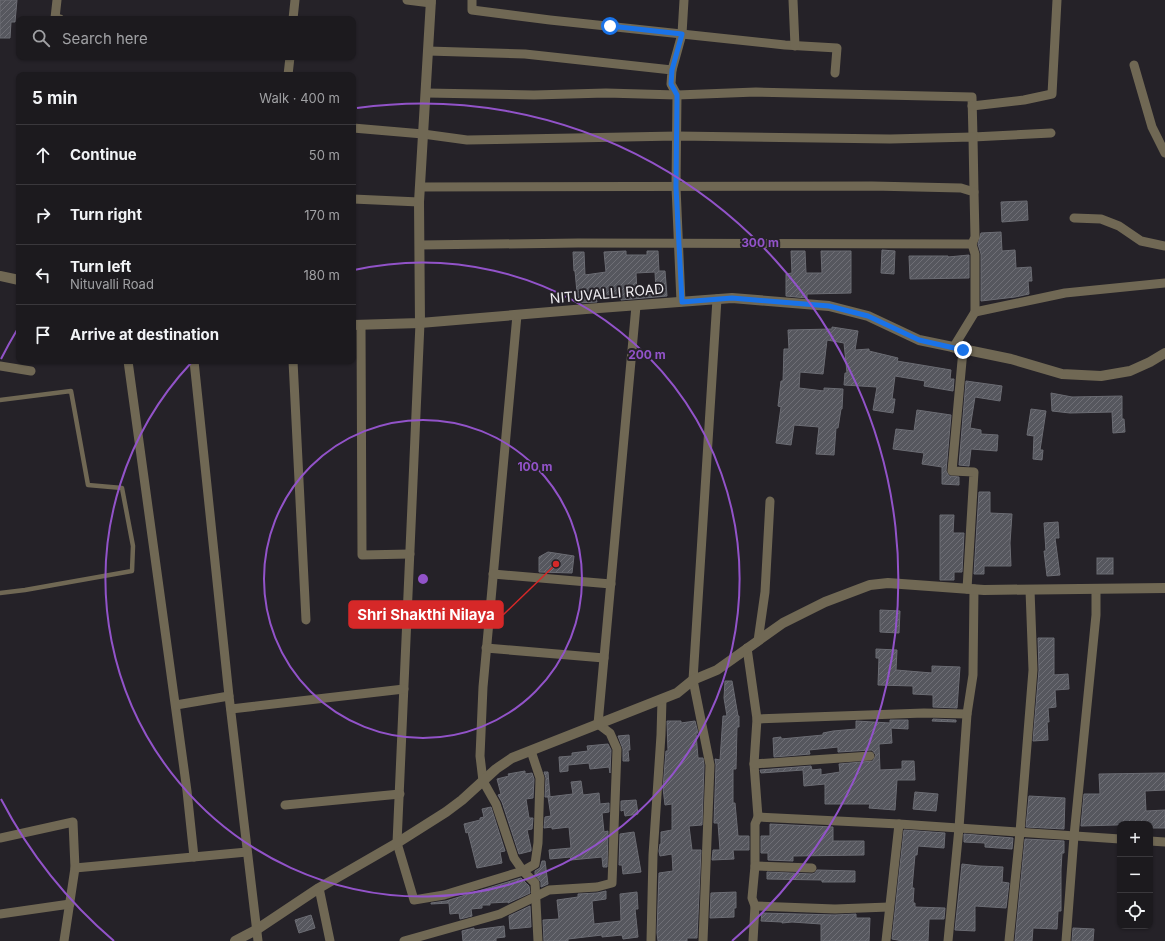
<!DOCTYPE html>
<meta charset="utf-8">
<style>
body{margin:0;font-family:Inter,sans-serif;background:#29272b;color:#f1f3f6}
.controls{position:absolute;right:12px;bottom:12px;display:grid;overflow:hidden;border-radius:8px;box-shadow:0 1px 3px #0004}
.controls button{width:36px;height:36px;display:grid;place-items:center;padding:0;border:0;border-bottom:1px solid #3a383c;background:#1c1a1e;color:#f1f3f6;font:20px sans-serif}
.stop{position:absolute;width:12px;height:12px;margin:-9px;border:3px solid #1a73e8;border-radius:50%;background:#fff}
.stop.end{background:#1a73e8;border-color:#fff;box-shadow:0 1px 4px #0008}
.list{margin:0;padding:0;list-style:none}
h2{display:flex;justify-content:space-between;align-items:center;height:52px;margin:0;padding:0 16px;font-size:17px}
h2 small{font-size:13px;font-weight:400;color:#a0a1a4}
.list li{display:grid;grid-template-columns:26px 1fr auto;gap:12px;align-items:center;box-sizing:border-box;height:60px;padding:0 16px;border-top:1px solid #3a383c}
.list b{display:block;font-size:15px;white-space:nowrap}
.list p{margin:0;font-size:13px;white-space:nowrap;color:#a0a1a4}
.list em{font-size:13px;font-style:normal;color:#a0a1a4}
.icon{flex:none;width:22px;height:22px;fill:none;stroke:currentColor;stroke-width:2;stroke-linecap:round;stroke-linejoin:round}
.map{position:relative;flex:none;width:1165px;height:941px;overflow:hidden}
.search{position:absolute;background:#1c1a1e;box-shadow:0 1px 3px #0004;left:16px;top:16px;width:340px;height:44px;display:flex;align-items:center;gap:10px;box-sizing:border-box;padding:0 14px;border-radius:8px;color:#a0a1a4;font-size:15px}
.panel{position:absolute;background:#1c1a1e;box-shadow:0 1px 3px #0004;left:16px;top:72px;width:340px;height:292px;border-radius:8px}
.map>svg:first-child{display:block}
</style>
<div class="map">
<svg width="1165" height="941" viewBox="0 0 1165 941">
<defs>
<pattern id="building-hatch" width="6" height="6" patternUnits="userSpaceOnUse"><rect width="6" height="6" fill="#56575e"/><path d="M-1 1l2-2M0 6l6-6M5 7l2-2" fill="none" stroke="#6f6f76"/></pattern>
</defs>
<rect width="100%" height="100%" fill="#252228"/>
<g fill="url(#building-hatch)" stroke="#6b6c73" fill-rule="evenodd">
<polygon points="0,0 17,0 15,22 11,22 10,38 0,38"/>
<polygon points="1027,201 1028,220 1002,222 1001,202"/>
<polygon points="1001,232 1002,251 1015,250 1016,268 1031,267 1032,281 1028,281 1029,294 1015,297 981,301 981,254 978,244 981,233"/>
<polygon points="882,250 895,251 894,274 881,273"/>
<path d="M626 251V255H647V251H658L659 271H665L667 296 621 300V296L596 298 597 302 578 303 575 271H574L573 252H584L585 275 606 272 604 252ZM655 272 656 291 637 293 636 273Z"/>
<polygon points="791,251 805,251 806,273 822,273 821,251 851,251 851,293 807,294 807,298 786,296 786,274 792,273"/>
<polygon points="969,255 969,278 910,279 909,256 948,256 948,257"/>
<polygon points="832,327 858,331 855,350 869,349 869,351 898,358 897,361 951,370 950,379 954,379 953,391 924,386 925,381 895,376 892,399 895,399 893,413 873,410 877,387 844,385 845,373 847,373 844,343 827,340 823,374 800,372 799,388 824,391 824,388 843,389 842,409 841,409 838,428 836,428 834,455 816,454 819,427 794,425 791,445 776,443 781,407 778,406 781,381 783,381 784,349 789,349 788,330 832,329"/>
<polygon points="966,381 1002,386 1000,401 975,397 970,428 981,430 981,434 998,435 997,451 971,449 969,466 959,465"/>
<polygon points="1051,393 1072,397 1122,396 1122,419 1124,419 1125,432 1113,433 1112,412 1070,413 1052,411"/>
<polygon points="1031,409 1046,411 1040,450 1043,450 1042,460 1033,459 1034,436 1027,435"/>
<polygon points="917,410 951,415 946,471 949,476 959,477 959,485 942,484 942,467 922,464 924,453 893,449 896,429 914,431"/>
<polygon points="979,492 990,492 990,513 1012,514 1010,543 1011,566 984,566 984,574 974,574"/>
<polygon points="940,515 954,515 953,533 964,533 962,572 954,572 954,580 940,580"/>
<polygon points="1058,522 1059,538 1055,538 1060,575 1047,576 1044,551 1046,551 1044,523"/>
<polygon points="548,552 574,556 572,573 539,572 539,557"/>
<rect x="1097" y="558" width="16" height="16"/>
<polygon points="880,610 900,611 899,633 880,632"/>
<polygon points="1038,638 1054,638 1054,675 1068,674 1069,689 1055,690 1056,707 1048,708 1049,722 1047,722 1048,740 1033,741 1039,670"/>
<polygon points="876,649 897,650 896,670 932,673 932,666 960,667 957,708 933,707 933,695 913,694 913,686 878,685 879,658 876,658"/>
<polygon points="725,681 732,681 738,716 739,716 739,727 737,727 736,769 733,769 733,803 735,803 738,836 749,836 749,850 733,850 734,859 712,860 713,850 720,850 718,823 714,823 716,765 715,759 720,760 723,716 727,716 724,698"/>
<polygon points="933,719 956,720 956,722 932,721"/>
<polygon points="890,720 908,720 908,729 891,728 892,743 879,744 880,770 902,769 902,761 914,761 915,780 897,780 895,810 869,808 870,804 825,804 825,784 804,786 803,770 761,773 760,770 811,766 812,770 821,769 821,775 840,772 839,764 873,761 876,755 872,750 838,752 838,747 809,750 810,754 774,757 773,738 781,737 781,739 823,735 823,733 833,731 856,729 856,721 890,723"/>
<polygon points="667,721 681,721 681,723 695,721 698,733 696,733 698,758 703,758 704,765 702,825 689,826 692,850 701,850 697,938 687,938 687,941 658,941 657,933 659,873 673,871 672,854 660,856 659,851 660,844 661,844 661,832 672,830 672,804 665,805 663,788 666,751 668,751"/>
<polygon points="629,735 630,750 628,750 629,761 623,761 623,749 618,736"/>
<polygon points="608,744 611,750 610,773 609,767 590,769 589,763 568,765 568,771 560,772 559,757 572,756 572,753 588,751 587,746"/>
<polygon points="525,771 525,774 532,773 534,779 533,798 526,799 529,818 533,818 532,829 527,830 531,848 531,851 519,854 502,802 498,795 501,794 497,779 509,776 508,774"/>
<polygon points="544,772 548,772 550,797 545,797 546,778"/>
<polygon points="1165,773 1165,790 1145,791 1146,811 1165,810 1165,828 1150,828 1150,824 1081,826 1084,794 1100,794 1099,774"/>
<polygon points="581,781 583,795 599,793 600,804 609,803 609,812 602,813 604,832 608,831 607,867 603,867 602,857 571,860 570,857 550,859 549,850 571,848 569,827 552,829 552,827 544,828 545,817 551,816 548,797 573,794 571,782"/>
<polygon points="915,792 938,794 936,811 913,809"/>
<polygon points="1029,796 1065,798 1064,829 1026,827"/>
<polygon points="636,800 638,814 625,816 624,810 621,811 621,801"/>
<polygon points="491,807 505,851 500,852 502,863 477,868 468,832 466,833 464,824 480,820 480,818 484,817 482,809"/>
<polygon points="770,824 833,827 833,841 864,841 864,855 793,856 793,861 768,860 768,853 761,853 761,836 770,836"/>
<polygon points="904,830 945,833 944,848 918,846 917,855 915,855 912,888 914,888 913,903 915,903 915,907 945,908 944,919 929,919 928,941 903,941 892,939"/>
<polygon points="634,832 641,872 623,874 622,865 619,865 620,834"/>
<polygon points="964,834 1013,838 1012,849 985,847 985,843 964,842"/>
<polygon points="1025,839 1064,841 1064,853 1062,853 1061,869 1061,911 1058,911 1057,929 1033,928 1032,941 1015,941"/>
<polygon points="542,861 545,861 548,884 541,887 541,882 535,875 535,871 540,868"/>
<polygon points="962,864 979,866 1003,867 1002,882 1009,883 1006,908 975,906 975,931 955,930"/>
<polygon points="817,870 855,871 855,882 822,882 822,880 767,879 767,872 812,874 815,873"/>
<polygon points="521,878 529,886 530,893 508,903 508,902 490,903 490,905 482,905 482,908 471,909 472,916 460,919 459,913 450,914 449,903 431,904 431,903 446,901"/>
<polygon points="606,891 606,899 592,901 594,924 621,921 620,894 637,892 638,909 635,909 638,937 623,939 622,935 602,937 602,935 568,939 568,941 544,941 543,920 559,919 557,900 578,897 578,894 597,893"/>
<polygon points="736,892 736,908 734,908 734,917 710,918 711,893"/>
<polygon points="530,906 531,927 510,929 509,916"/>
<polygon points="762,913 835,915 856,914 856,918 870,918 869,941 821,941 821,924 792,922 782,923 782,922 761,921"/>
<polygon points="311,915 315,928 299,933 295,920"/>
<polygon points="504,926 505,937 496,938 496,941 463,941 462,931 474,928 474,930"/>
<polygon points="1073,928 1094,929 1093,941 1072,941"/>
</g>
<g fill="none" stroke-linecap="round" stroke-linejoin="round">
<polyline stroke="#706854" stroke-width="4.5" points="0,400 71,391 88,485 122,488 133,546 132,571 25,590 0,593"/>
<g stroke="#706854" stroke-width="9">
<polyline points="57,0 55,18 60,19"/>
<polyline points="407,0 431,3"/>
<polyline points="472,0 472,10 550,20 785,45 837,48 835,73"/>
<polyline points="793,0 795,46"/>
<polyline points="293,19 295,0"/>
<polyline points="428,51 525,54 672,70 671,84 677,95 676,187 681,302"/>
<polyline points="1134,65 1152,127 1165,153"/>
<polyline points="672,70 682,34 684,0"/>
<polyline points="288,75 290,57"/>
<polyline points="426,93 534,95 606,93 677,95 756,92 972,97 973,137 1051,133"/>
<polyline points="972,106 1024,100 1052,94 1057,0"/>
<polyline points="353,128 423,134 467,140 677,136 890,139 973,137 974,192"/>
<polyline points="420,187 872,186 961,188 974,192 975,237 972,244 578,243 420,245"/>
<polyline points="353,199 419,202"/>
<polyline points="1074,218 1101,219 1119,226 1141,241 1165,246"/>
<polyline points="975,312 1065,293 1165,283"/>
<polyline points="517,315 483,687 480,756 483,781 496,804 514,858 523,871 535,883 538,941"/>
<polyline points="420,323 397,843 414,900 444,895 523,871 535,864 538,843 540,778 531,751"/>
<polyline points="361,325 362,555 410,554"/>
<polyline points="953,348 975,312 975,254 972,244"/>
<polyline points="963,350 952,471 974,472 967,589"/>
<polyline points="128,361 187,791 194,857"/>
<polyline points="194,361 229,696 258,941"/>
<polyline points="293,361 306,620"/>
<polyline points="0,366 31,371"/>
<polyline points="493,574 611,584"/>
<polyline points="758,641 765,592 770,501"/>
<polyline points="486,648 604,658"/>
<polyline points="747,648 757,719 754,764 758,817 755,824 755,866 752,898 755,906 753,941"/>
<polyline points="176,705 229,696"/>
<polyline points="231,709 404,689"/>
<polyline points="757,719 924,713 967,714"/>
<polyline points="754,764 870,756"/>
<polyline points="285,805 400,794"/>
<polyline points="758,817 899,824 1120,839"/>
<polyline points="0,838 73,822 75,868 64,941"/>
<polyline points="1150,841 1165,842"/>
<polyline points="755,866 812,868"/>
<polyline points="75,868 247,852"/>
<polyline points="319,888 330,941"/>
<polyline points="755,906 835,909 889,907"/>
<polyline points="0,914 70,904"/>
<polyline points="404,941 500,914 549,890 597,887 612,883 617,749 610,733 598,724 636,306"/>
<polyline points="651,941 653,855 661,735 662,699"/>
<polyline points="703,941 710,765 693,680 717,299"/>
<polyline points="886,941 899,824"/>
<polyline points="948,941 959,828 967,714 973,675 974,589"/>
<polyline points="1009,941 1020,832 1033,670 1030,590"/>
<polyline points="1066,941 1074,836 1096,615 1096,589"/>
</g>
<g stroke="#706854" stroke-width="10">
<polyline points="0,276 19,280"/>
<polyline points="420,323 419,202 431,0"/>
<polyline points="353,325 420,323 586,309 732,298 829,306 868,316 919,340 1011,359 1062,374 1101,376 1130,371 1150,362 1165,353"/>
<polyline points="235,941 256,930 319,888 397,843 446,812 462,800 496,769 512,758 677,693 693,680 717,670 783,623 825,602 870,585 888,583 984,590 1165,588"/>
</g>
</g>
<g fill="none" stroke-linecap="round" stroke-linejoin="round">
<polyline stroke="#1a73e8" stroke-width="5" points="610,26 682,34 672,70 671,84 677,95 676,187 682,302 732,298 829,306 868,316 919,340 963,350"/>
</g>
<g fill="none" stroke="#9253c9" stroke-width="2">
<circle cx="423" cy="579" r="159"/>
<path d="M354 270A317 317 0 1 1 191 363"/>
<path d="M114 941A476 476 0 0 1 1 799M1 359A476 476 0 0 1 17 330M357 108A476 476 0 0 1 732 941"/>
</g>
<g text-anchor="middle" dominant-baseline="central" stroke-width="4" stroke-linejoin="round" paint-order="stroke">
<g font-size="14" fill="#efedf1" stroke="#252228">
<text transform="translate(607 293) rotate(-5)">NITUVALLI ROAD</text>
</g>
</g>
<circle cx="423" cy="579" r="6" fill="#9253c9" stroke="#252228" stroke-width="2"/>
<g font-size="12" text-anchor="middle" font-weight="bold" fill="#9253c9" stroke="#252228" stroke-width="4" stroke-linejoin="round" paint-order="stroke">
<text x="760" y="247">300 m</text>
<text x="647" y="359">200 m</text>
<text x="535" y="471">100 m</text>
</g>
<path fill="none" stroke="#d62828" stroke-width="1.5" d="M556 564L503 615"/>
<circle fill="#d62828" stroke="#252228" stroke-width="1.5" cx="556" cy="564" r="4"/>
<rect fill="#d62828" stroke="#d62828" stroke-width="1.5" x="349" y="601" width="154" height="27" rx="4"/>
<g font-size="15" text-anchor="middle" font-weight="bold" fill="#fff">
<text x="426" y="620">Shri Shakthi Nilaya</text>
</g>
</svg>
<div class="controls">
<button>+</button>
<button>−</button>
<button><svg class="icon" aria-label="locate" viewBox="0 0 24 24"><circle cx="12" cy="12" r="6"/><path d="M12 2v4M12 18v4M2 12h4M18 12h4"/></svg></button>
</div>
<div class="stop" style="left:610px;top:26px"></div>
<div class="stop end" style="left:963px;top:350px"></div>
<div class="search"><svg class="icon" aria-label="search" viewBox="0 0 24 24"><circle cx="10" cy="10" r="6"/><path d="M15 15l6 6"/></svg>Search here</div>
<section class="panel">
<h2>5 min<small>Walk · 400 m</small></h2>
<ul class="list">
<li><svg class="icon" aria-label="ahead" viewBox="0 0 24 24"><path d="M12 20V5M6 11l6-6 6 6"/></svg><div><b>Continue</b></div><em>50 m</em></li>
<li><svg class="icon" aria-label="right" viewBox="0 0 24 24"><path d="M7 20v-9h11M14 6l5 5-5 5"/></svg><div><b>Turn right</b></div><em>170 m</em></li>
<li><svg class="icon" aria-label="left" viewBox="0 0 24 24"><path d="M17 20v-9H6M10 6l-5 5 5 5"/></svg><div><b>Turn left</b><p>Nituvalli Road</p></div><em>180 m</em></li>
<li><svg class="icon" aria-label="arrive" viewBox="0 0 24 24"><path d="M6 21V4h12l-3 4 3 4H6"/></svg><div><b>Arrive at destination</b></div></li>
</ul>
</section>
</div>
